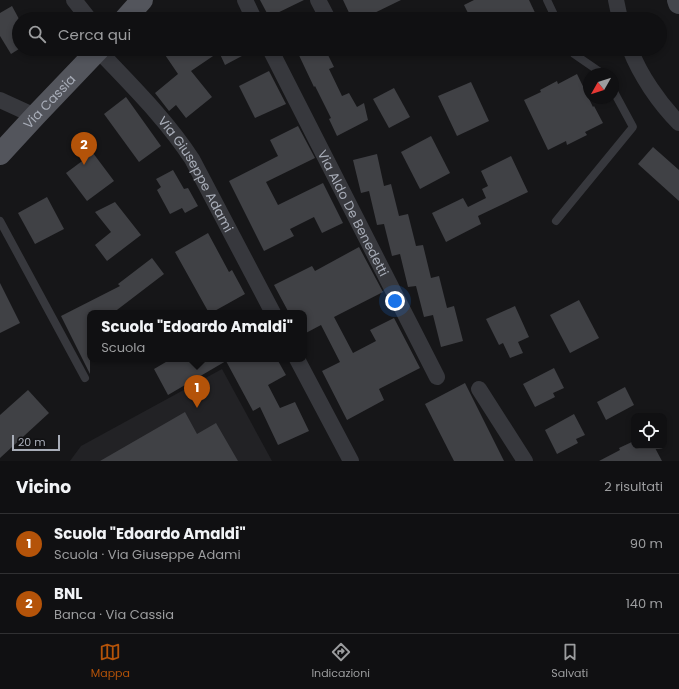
<!DOCTYPE html>
<html lang="it">
<meta charset="utf-8">
<style>
body{margin:0;font-family:Poppins,sans-serif;background:#19191b;color:#f1f3f6}
.controls{position:absolute;right:12px;bottom:12px;display:grid;overflow:hidden;border-radius:8px;box-shadow:0 2px 6px #0003}
.controls button{width:36px;height:36px;display:grid;place-items:center;padding:0;border:0;border-bottom:1px solid #303032;background:#101012;color:#f1f3f6;font:20px sans-serif}
.compass{position:absolute;left:583px;top:68px;width:36px;height:36px;border-radius:50%;background:#101012;box-shadow:0 2px 6px #0003;rotate:231deg}
.scale{position:absolute;left:12px;bottom:10px;width:48px;box-sizing:border-box;padding-left:4px;border:2px solid #a8adb8;border-top:0;font-size:11px;line-height:14px;white-space:nowrap;color:#a8adb8;-webkit-text-stroke:3px #111113;paint-order:stroke}
.you{position:absolute;left:395px;top:301px;width:14px;height:14px;margin:-10px;border:3px solid #fff;border-radius:50%;background:#1a73e8;box-shadow:0 0 0 6px #1a73e833}
.badge{display:grid;place-items:center;width:26px;height:26px;border-radius:50%;background:#b45309;color:#fff;font-size:13px;font-weight:700}
.pin{position:absolute;translate:-50% -33px;filter:drop-shadow(0 1px 2px #0008)}
.pin::after{content:'';position:absolute;top:21px;width:14px;height:12px;background:inherit;clip-path:polygon(0 0,100% 0,50% 100%)}
.popup{position:absolute;left:87px;top:310px;width:220px;height:52px;box-sizing:border-box;display:grid;place-content:center;border-radius:8px;background:#101012;filter:drop-shadow(0 1px 3px #0005);font-size:13px;white-space:nowrap;color:#9c9d9f}
.popup b{font-size:15px;color:#f1f3f6}
.popup::after{content:'';position:absolute;left:50%;top:100%;margin-left:-8px;border:8px solid transparent;border-top-color:#101012}
.list{margin:0;padding:0;list-style:none}
h2{display:flex;justify-content:space-between;align-items:center;height:52px;margin:0;padding:0 16px;font-size:17px}
h2 small{font-size:13px;font-weight:400;color:#9c9d9f}
.list li{display:grid;grid-template-columns:26px 1fr auto;gap:12px;align-items:center;box-sizing:border-box;height:60px;padding:0 16px;border-top:1px solid #303032}
.list b{display:block;font-size:15px;white-space:nowrap}
.list p{margin:0;font-size:13px;white-space:nowrap;color:#9c9d9f}
.list em{font-size:13px;font-style:normal;color:#9c9d9f}
.icon{flex:none;width:22px;height:22px;fill:none;stroke:currentColor;stroke-width:2;stroke-linecap:round;stroke-linejoin:round}
.map{position:relative;flex:none;width:679px;height:461px;overflow:hidden}
.search{position:absolute;background:#101012;box-shadow:0 2px 6px #0003;left:12px;right:12px;top:12px;height:44px;display:flex;align-items:center;gap:10px;box-sizing:border-box;padding:0 14px;border-radius:22px;color:#9c9d9f;font-size:15px}
.sheet{height:172px;background:#101012}
nav{display:flex;justify-content:space-around;align-items:center;box-sizing:border-box;height:56px;border-top:1px solid #303032;background:#101012;font-size:11px;color:#9c9d9f}
nav a{display:grid;justify-items:center;gap:2px}
nav .on{color:#b45309}
.map>svg:first-child{display:block}
</style>
<div class="map">
<svg width="679" height="461" viewBox="0 0 679 461">
<rect width="100%" height="100%" fill="#161618"/>
<polygon fill="#222225" points="222,369 272,461 70,461 81,446"/>
<g fill="#404145">
<polygon points="260,0 304,0 269,17"/>
<polygon points="343,0 401,0 362,19 352,19"/>
<polygon points="474,0 529,0 538,19 471,19 464,5"/>
<polygon points="12,6 19,19 19,49 11,54 0,36 0,13"/>
<polygon points="161,49 255,49 225,65 219,52 191,71 212,97 186,118 176,105 169,111 155,93 178,74"/>
<polygon points="296,49 325,49 334,67 329,69 342,96 349,93 357,107 364,103 368,120 337,136 329,119 331,118 315,86 314,87"/>
<polygon points="269,71 286,104 255,118 239,86"/>
<polygon points="577,74 593,107 594,106 603,123 585,132 587,135 567,145 566,141 548,150 524,100 541,92 540,90 557,81 558,84"/>
<polygon points="471,82 489,121 457,136 438,96"/>
<polygon points="394,88 410,117 389,128 373,99"/>
<polygon points="126,97 161,146 139,162 104,114"/>
<polygon points="298,126 315,158 266,182 278,205 323,183 343,223 322,233 314,217 290,229 294,236 264,251 229,181 278,156 270,140"/>
<polygon points="431,136 450,173 420,189 401,152"/>
<polygon points="653,147 679,170 679,201 638,164"/>
<polygon points="93,153 114,181 87,201 66,173"/>
<polygon points="377,154 384,186 391,184 399,216 408,214 416,246 423,245 431,278 439,276 447,308 454,306 463,341 441,347 433,315 424,317 416,286 408,287 400,254 392,256 384,224 377,225 369,191 361,193 353,160"/>
<polygon points="511,156 528,192 478,216 481,224 446,242 432,213 463,198 468,207 486,198 482,189 488,186 481,171"/>
<polygon points="173,170 184,189 188,188 198,206 185,213 182,208 170,214 157,190 161,187 156,179"/>
<polygon points="47,197 64,229 35,244 18,213"/>
<polygon points="115,202 141,235 107,261 95,245 111,232 95,212"/>
<polygon points="208,233 229,272 232,270 245,294 211,313 209,313 175,252"/>
<polygon points="359,247 383,292 334,317 353,353 376,341 370,330 394,318 420,368 379,389 384,400 347,420 322,371 340,362 321,325 304,334 304,313 289,313 274,285 312,266 315,271"/>
<polygon points="152,258 164,274 113,313 90,313 90,374 61,316 120,286 118,284"/>
<polygon points="0,283 20,323 0,333"/>
<polygon points="579,300 599,338 570,353 550,315"/>
<polygon points="515,306 529,337 518,342 523,353 510,358 503,343 499,345 486,319"/>
<polygon points="171,359 277,359 286,375 268,385 280,408 295,402 309,431 278,445 260,407 253,411 226,361 168,395 154,369"/>
<polygon points="554,368 564,388 553,393 555,397 535,407 523,384"/>
<polygon points="465,383 504,461 454,461 425,404"/>
<polygon points="625,387 634,405 606,420 597,402"/>
<polygon points="28,390 49,413 0,458 0,415"/>
<polygon points="185,412 197,434 216,423 238,461 100,461"/>
<polygon points="574,414 585,435 576,439 578,443 557,454 545,430"/>
<polygon points="634,441 634,446 654,446 662,461 599,461 620,450 619,448"/>
</g>
<g fill="none" stroke-linecap="round" stroke-linejoin="round">
<g stroke="#37383d" stroke-width="8">
<polyline points="547,0 556,19"/>
<polyline points="571,49 574,54 603,74"/>
<polyline points="0,221 85,378"/>
<polyline points="556,221 633,127 613,90"/>
</g>
<g stroke="#37383d" stroke-width="16">
<polyline points="74,0 89,19"/>
<polyline points="245,0 254,19"/>
<polyline points="318,0 328,19"/>
<polyline points="616,0 620,19"/>
<path id="s1" d="M270 49 437 377"/>
<path d="M630 49C640 75 659 103 679 123"/>
<path id="s2" d="M98 50C131 85 166 119 192 159L273 313"/>
<polyline points="0,100 35,116"/>
<polyline points="297,359 351,461"/>
<polyline points="479,389 525,461"/>
</g>
<polyline stroke="#45474d" stroke-width="22" points="678,0 679,3"/>
<g stroke="#53555c" stroke-width="22">
<polyline points="125,19 142,0"/>
<path id="s3" d="M0 154 35 116 99 49"/>
</g>
</g>
<g text-anchor="middle" dominant-baseline="central" stroke-width="4" stroke-linejoin="round" paint-order="stroke">
<g font-size="13" fill="#a8adb8" stroke="#111113">
<text stroke="none"><textPath href="#s3" startOffset="72">Via Cassia</textPath></text>
<text stroke="none"><textPath href="#s2" startOffset="159">Via Giuseppe Adami</textPath></text>
<text stroke="none"><textPath href="#s1" startOffset="184">Via Aldo De Benedetti</textPath></text>
</g>
</g>
</svg>
<div class="controls">
<button><svg class="icon" aria-label="locate" viewBox="0 0 24 24"><circle cx="12" cy="12" r="6"/><path d="M12 2v4M12 18v4M2 12h4M18 12h4"/></svg></button>
</div>
<svg class="compass" viewBox="-18 -18 36 36"><path d="M0-13l5 13h-10z" fill="#e53935"/><path d="M0 13l5-13h-10z" fill="#9c9d9f"/></svg>
<div class="scale">20 m</div>
<div class="you"></div>
<div class="pin badge" style="left:197px;top:408px">1</div>
<div class="popup"><b>Scuola &quot;Edoardo Amaldi&quot;</b>Scuola</div>
<div class="pin badge" style="left:84px;top:165px">2</div>
<div class="search"><svg class="icon" aria-label="search" viewBox="0 0 24 24"><circle cx="10" cy="10" r="6"/><path d="M15 15l6 6"/></svg>Cerca qui</div>
</div>
<section class="sheet">
<h2>Vicino<small>2 risultati</small></h2>
<ul class="list">
<li><span class="badge">1</span><div><b>Scuola &quot;Edoardo Amaldi&quot;</b><p>Scuola · Via Giuseppe Adami</p></div><em>90 m</em></li>
<li><span class="badge">2</span><div><b>BNL</b><p>Banca · Via Cassia</p></div><em>140 m</em></li>
</ul>
</section>
<nav>
<a class="on"><svg class="icon" aria-label="map" viewBox="0 0 24 24"><path d="M3 6l6-2 6 2 6-2v14l-6 2-6-2-6 2zM9 4v14M15 6v14"/></svg>Mappa</a>
<a><svg class="icon" aria-label="directions" viewBox="0 0 24 24"><path d="M12 3l9 9-9 9-9-9zM9 14v-3h6M13 9l2 2-2 2"/></svg>Indicazioni</a>
<a><svg class="icon" aria-label="saved" viewBox="0 0 24 24"><path d="M7 4h10v16l-5-4-5 4z"/></svg>Salvati</a>
</nav>
